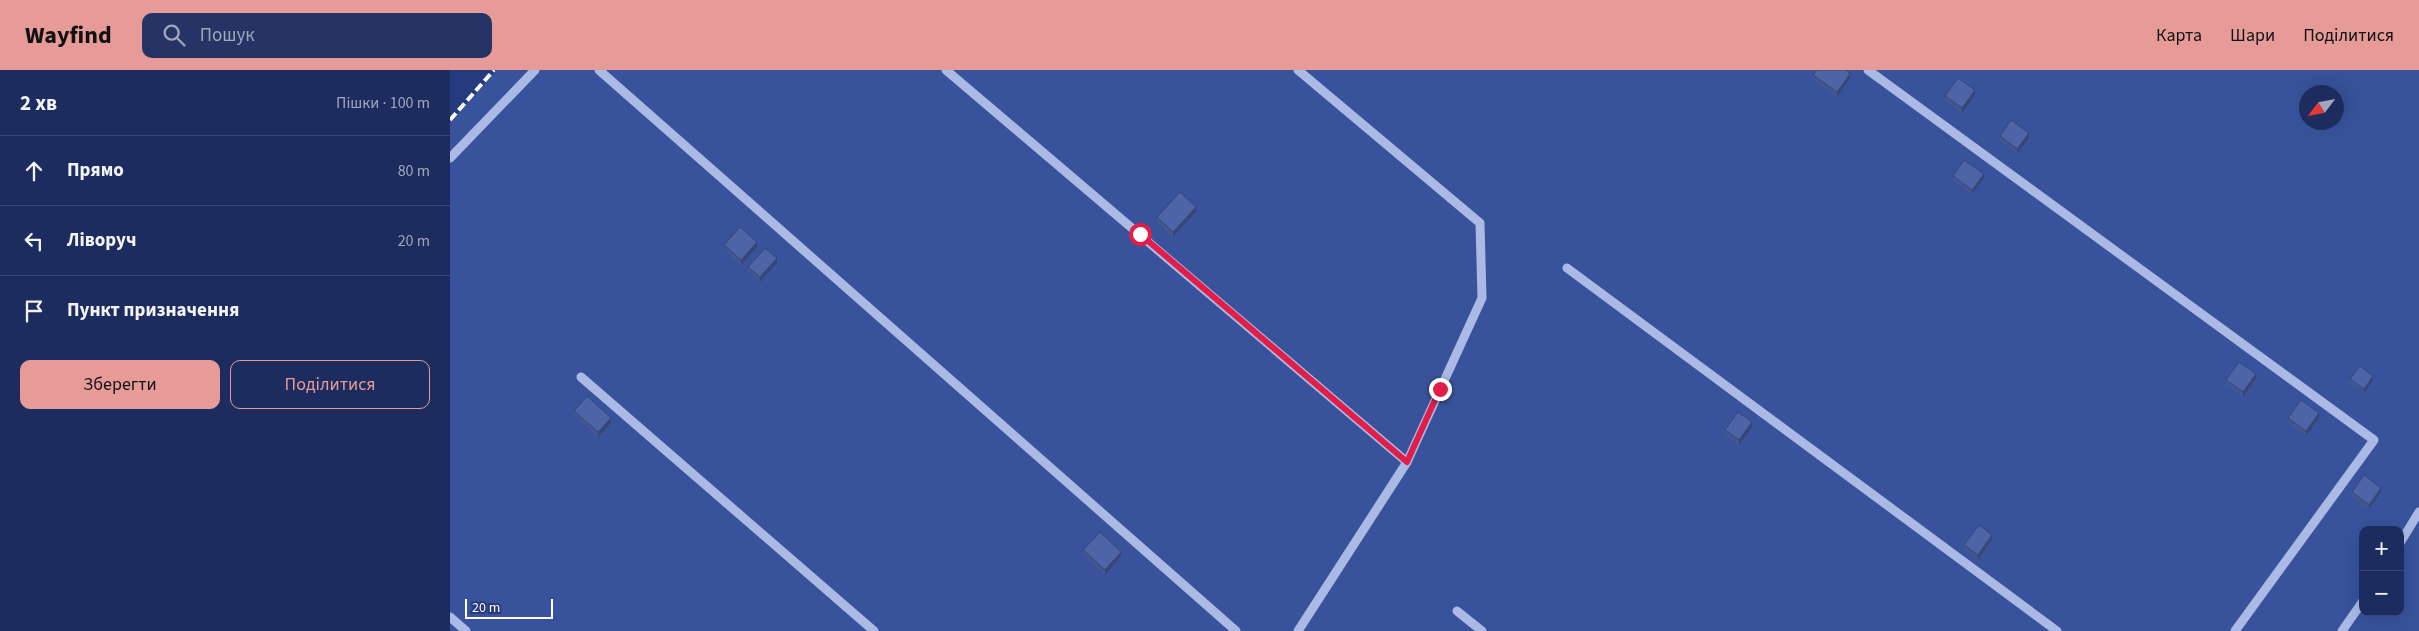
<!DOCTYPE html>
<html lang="uk">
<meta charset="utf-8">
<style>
body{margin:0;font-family:"Source Sans 3",sans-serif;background:#253464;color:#f1f3f6}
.controls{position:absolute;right:15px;bottom:15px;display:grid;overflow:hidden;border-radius:10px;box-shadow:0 5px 20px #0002}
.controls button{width:45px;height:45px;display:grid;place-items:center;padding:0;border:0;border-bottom:1px solid #3a4873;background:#1c2c5e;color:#f1f3f6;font:25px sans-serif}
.compass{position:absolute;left:1849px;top:15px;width:45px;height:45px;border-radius:50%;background:#1c2c5e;box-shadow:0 5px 20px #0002;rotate:238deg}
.scale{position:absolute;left:15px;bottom:12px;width:88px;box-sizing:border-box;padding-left:5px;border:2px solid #fff;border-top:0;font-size:14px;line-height:18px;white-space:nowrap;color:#fff;-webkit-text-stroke:4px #253b7e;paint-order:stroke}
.stop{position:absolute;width:15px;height:15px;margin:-11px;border:4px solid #e11d48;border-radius:50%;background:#fff}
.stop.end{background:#e11d48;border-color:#fff;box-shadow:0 1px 5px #0008}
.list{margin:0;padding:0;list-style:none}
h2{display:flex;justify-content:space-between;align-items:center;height:65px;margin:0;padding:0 20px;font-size:21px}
h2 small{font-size:16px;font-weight:400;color:#a0a7bc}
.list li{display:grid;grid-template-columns:32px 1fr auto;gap:15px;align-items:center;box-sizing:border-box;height:70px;padding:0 20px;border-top:1px solid #3a4873}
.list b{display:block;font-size:19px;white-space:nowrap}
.list em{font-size:16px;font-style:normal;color:#a0a7bc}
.actions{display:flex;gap:10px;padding:15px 20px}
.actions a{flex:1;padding:11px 0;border:1px solid #e69b98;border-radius:10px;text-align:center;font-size:18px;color:#e69b98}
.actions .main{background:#e69b98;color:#111}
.icon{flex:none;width:28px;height:28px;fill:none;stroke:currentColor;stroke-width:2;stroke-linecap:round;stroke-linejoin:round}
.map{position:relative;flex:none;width:1969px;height:561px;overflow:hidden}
header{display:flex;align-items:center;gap:30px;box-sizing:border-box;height:70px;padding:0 25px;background:#e69b98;color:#111}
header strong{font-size:24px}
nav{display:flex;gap:28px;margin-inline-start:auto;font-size:18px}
.search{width:350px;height:45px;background:#253464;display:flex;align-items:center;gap:12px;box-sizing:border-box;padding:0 18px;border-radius:10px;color:#a0a7bc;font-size:19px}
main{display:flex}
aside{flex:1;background:#1c2c5e}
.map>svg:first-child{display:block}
</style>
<header>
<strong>Wayfind</strong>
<div class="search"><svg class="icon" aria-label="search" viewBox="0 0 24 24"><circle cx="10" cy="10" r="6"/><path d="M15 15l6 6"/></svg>Пошук</div>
<nav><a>Карта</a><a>Шари</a><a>Поділитися</a></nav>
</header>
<main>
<aside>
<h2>2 хв<small>Пішки · 100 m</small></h2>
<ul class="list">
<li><svg class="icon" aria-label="ahead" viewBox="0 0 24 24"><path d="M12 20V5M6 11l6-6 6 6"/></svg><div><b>Прямо</b></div><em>80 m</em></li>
<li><svg class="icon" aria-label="left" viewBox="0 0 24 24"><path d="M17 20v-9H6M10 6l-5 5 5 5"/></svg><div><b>Ліворуч</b></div><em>20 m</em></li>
<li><svg class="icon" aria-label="arrive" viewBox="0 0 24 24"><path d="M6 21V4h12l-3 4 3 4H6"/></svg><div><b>Пункт призначення</b></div></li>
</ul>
<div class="actions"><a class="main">Зберегти</a><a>Поділитися</a></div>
</aside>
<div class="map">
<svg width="1969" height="561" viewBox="0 0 1969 561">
<rect width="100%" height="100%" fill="#253b7e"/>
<path fill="#38539b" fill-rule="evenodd" d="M47 0H1969V561H0V52ZM1856 22H1886V52H1856ZM1913 460H1950V542H1913Z"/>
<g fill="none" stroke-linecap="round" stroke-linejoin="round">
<g stroke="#aabae5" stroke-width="9">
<polyline points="149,0 786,561"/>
<polyline points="496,0 957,392"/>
<polyline points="1418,0 1924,370 1785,561"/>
<polyline points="0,88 85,0"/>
<polyline points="1117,198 1607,561"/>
<polyline points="131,307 424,561"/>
<polyline points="1950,473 1969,442"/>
<polyline points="1007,541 1032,561"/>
<polyline points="0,547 16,561"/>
<polyline points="848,561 957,392 1032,228 1030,153 848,0"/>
<polyline points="1892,561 1913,531"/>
</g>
<polyline stroke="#fff" stroke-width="4" stroke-dasharray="9 4" stroke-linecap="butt" points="0,50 44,0"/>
</g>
<g fill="#425690">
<polygon points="1363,5 1400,8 1387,27 1363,10"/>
<polygon points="1525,25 1512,43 1495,30 1495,26"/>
<polygon points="1550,66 1579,68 1567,84 1550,71"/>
<polygon points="1503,106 1534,108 1522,124 1503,111"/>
<polygon points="746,142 723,167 707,152 707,147"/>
<polygon points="274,175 307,177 291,195 274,179"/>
<polygon points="327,193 310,212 298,201 298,197"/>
<polygon points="1806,308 1793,327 1776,314 1776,310"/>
<polygon points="1900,309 1923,310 1914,323 1900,314"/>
<polygon points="124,341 161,353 148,367 124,345"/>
<polygon points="1838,348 1869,348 1856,366 1838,353"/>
<polygon points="1302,357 1289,375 1275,365 1275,360"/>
<polygon points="1902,422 1931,422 1919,439 1902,427"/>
<polygon points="1542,469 1528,490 1514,480 1514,475"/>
<polygon points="633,480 671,486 655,505 633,485"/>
</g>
<g fill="#364675">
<polygon points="1400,4 1400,8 1387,27 1387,22"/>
<polygon points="1525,20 1525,25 1512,43 1512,38"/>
<polygon points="1579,63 1579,68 1567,84 1567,79"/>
<polygon points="1534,104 1534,108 1522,124 1522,120"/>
<polygon points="746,137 746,142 723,167 723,162"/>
<polygon points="307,172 307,177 291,195 291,190"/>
<polygon points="327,188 327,193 310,212 310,207"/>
<polygon points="1806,304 1806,308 1793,327 1793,322"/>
<polygon points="1923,306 1923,310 1914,323 1914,319"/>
<polygon points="1869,343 1869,348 1856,366 1856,361"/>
<polygon points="161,348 161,353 148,367 148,362"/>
<polygon points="1302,352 1302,357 1289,375 1289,370"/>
<polygon points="1931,418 1931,422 1919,439 1919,435"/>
<polygon points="1542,465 1542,469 1528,490 1528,485"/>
<polygon points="671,482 671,486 655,505 655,500"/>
</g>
<g fill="#4d64a7" stroke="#364675">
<polygon points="1367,0 1396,0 1400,4 1387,22 1363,5"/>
<polygon points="1508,8 1525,20 1512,38 1495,26"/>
<polygon points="1561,50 1579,63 1567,79 1550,66"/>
<polygon points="1514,90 1534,104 1522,120 1503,106"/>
<polygon points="730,122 746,137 723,162 707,147"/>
<polygon points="290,157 307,172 291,190 274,175"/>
<polygon points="315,178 327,188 310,207 298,197"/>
<polygon points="1789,292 1806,304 1793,322 1776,310"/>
<polygon points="1910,296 1923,306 1914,319 1900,309"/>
<polygon points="137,326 161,348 148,362 124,341"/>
<polygon points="1851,330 1869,343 1856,361 1838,348"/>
<polygon points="1288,342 1302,352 1289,370 1275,360"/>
<polygon points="1914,405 1931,418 1919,435 1902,422"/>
<polygon points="1529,455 1542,465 1528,485 1514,475"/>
<polygon points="650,462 671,482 655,500 633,480"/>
</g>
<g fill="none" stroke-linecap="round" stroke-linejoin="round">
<polyline stroke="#e11d48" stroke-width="6" points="690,164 957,392 990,319"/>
</g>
</svg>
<div class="controls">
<button>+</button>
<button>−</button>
</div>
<svg class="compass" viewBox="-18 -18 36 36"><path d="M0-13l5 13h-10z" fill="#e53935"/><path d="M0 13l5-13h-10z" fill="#a0a7bc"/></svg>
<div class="scale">20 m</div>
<div class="stop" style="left:690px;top:164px"></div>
<div class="stop end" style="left:990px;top:319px"></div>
</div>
</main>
